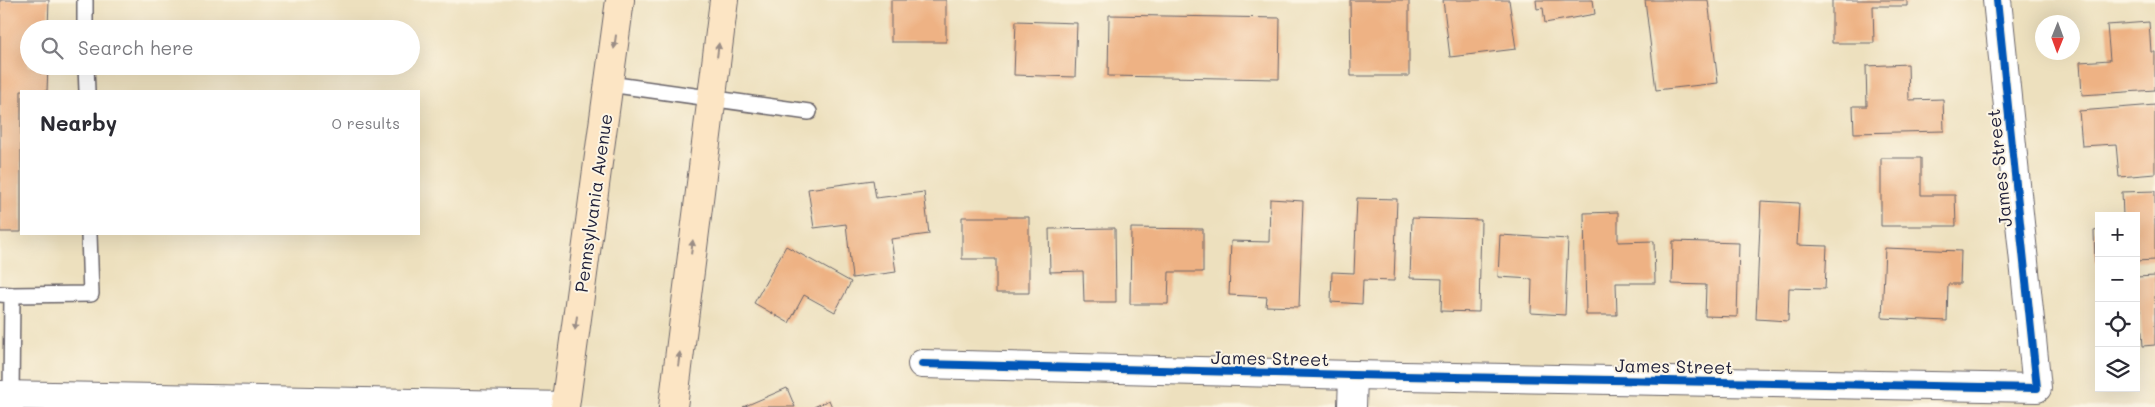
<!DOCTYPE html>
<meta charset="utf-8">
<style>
body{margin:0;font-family:Mali,sans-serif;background:#f2f2f3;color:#2b2b33}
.controls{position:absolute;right:15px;bottom:15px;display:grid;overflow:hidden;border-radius:0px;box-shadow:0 5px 20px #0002}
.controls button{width:45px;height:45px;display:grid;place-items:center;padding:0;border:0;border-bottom:1px solid #e1e1e2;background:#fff;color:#2b2b33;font:25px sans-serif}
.compass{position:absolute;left:2035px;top:15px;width:45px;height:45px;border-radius:50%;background:#fff;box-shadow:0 5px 20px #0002;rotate:181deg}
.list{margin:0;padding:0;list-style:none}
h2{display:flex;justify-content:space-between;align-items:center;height:65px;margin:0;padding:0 20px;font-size:21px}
h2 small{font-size:16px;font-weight:400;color:#7c7c81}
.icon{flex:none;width:28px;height:28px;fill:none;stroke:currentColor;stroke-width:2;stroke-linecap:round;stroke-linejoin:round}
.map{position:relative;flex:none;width:2155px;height:407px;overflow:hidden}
.search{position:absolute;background:#fff;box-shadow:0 5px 20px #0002;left:20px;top:20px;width:400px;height:55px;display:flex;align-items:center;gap:12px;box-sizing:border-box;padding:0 18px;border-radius:28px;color:#7c7c81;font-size:19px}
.panel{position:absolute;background:#fff;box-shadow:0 5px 20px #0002;left:20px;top:90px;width:400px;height:145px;border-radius:0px}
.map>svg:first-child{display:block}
</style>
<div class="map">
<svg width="2155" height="407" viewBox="0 0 2155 407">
<rect width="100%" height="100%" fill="#fcf5e5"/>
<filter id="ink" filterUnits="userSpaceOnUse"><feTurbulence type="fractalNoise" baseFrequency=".02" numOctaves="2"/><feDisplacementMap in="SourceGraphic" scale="10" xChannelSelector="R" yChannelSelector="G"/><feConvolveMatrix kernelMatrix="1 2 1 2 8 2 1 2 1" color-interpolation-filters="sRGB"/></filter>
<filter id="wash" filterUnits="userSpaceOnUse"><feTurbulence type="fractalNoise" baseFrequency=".0096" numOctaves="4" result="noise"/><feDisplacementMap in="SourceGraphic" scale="20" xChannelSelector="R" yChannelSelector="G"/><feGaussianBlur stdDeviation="1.12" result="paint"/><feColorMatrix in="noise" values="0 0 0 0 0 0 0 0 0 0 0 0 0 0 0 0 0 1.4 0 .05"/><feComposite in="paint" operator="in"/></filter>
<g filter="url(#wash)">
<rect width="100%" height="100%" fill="#ede0be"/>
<g id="blocks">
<g fill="#eeb284">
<polygon points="0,0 49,0 48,29 29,29 29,66 48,66 47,91 21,91 21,232 0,232"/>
<rect x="891" y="0" width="55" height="42"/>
<polygon points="1350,0 1409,0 1409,76 1351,76"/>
<polygon points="1443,0 1509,0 1516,49 1450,57"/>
<polygon points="1536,0 1593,0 1595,14 1545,23 1543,8 1537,9"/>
<polygon points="1645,0 1708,0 1718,83 1656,90"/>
<polygon points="1832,0 1907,0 1907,6 1873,6 1874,43 1832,43"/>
<polygon points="1109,15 1280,18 1279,79 1108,76"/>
<polygon points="1016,21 1077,23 1075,77 1014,75"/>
<polygon points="2149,22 2151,52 2155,52 2155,90 2082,95 2080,62 2110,60 2107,25"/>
<polygon points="1908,64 1909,100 1943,99 1944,131 1854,133 1853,106 1867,106 1866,66"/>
<polygon points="2155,105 2155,174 2119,177 2116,144 2082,146 2079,111"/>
<polygon points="1881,158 1921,158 1921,195 1955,195 1956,226 1881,226"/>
<polygon points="873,180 876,198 924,192 929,234 891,239 896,272 852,278 846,224 814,228 808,189"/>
<polygon points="2155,191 2155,260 2136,261 2136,216 2123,216 2122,192"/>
<polygon points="1357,198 1397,199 1394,281 1363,280 1362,304 1331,302 1332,272 1354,273"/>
<polygon points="1270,199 1303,201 1299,307 1266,306 1267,297 1229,295 1231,241 1269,242"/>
<polygon points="1761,201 1799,203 1797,245 1827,246 1825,289 1789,288 1788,321 1756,319"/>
<polygon points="1618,212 1618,242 1654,241 1655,283 1616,283 1617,315 1586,315 1584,213"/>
<polygon points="962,217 1029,217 1029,293 996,293 996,259 962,259"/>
<polygon points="1412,218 1481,220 1479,312 1441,311 1442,279 1410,278"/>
<polygon points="1115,228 1116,302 1084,302 1083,271 1050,272 1049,229"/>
<polygon points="1131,228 1203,229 1203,272 1169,272 1168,304 1130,304"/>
<polygon points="2099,230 2099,263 2095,263 2094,231"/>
<polygon points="1500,235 1568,239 1565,315 1531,313 1532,279 1498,277"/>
<polygon points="1673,241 1739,243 1737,317 1705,316 1706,285 1672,284"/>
<polygon points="786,246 851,282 835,312 804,295 789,323 754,303"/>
<polygon points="1885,248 1961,251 1960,284 1948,284 1947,321 1882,318"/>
<polygon points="2155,276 2155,345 2143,346 2140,310 2136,311 2136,277"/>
<polygon points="787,388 795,407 743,407"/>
<polygon points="829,400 832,407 814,407"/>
</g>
</g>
</g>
<g filter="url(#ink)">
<use href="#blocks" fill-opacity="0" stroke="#696469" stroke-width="1"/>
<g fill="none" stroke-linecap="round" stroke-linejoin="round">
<defs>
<g id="lane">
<polyline points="85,0 85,29"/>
<polyline points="86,66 87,91"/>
<polyline points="609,84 809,112"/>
<polyline points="0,294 12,295 11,395"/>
<polyline points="12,295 91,294 89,234"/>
</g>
<g id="street">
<polyline points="922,364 1353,375 2037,388 1997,0"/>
<polyline points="0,395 565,406"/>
<polyline points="1352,407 1353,375"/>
</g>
<g id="secondary">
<polyline points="565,407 620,0"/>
<polyline points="673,407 724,0"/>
</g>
</defs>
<use href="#lane" stroke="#696469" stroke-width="18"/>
<use href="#street" stroke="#696469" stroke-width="30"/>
<use href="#secondary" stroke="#696469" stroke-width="30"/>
<use href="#lane" stroke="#fff" stroke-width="15"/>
<use href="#street" stroke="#fff" stroke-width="28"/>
<use href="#secondary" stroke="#fce5c4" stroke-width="28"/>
<defs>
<polyline id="cycleway" points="922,364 1353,375 2037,388 1997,0"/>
</defs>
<use href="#cycleway" stroke="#fcf5e5" stroke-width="11"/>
<use href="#cycleway" stroke="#0057b8" stroke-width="8"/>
</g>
<defs><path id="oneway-solid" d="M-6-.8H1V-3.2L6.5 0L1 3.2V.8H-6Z" transform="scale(1.25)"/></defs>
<g fill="#9a8d86">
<use href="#oneway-solid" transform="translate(615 42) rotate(98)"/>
<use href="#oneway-solid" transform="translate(718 50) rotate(-83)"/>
<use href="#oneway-solid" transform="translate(692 247) rotate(-83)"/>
<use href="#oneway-solid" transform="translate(576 323) rotate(98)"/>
<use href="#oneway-solid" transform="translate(679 359) rotate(-83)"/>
</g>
</g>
<g text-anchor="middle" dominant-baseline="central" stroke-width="4" stroke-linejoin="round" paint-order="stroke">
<g font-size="18" fill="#22223b" stroke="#fcf5e5">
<text transform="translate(1999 168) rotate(-96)">James Street</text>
<text transform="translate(593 203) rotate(-82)">Pennsylvania Avenue</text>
<text transform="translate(1270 358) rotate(1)">James Street</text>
<text transform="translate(1674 366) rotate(1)">James Street</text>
</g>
</g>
</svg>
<div class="controls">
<button>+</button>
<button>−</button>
<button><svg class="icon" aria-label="locate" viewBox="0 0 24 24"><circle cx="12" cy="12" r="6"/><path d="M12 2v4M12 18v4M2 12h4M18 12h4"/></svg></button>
<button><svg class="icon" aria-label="layers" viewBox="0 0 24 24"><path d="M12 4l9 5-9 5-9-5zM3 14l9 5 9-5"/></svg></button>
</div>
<svg class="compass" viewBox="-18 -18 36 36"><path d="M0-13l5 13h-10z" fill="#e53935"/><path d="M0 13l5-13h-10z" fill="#7c7c81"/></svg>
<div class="search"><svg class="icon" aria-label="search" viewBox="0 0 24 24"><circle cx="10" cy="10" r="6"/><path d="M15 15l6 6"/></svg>Search here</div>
<section class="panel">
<h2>Nearby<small>0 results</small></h2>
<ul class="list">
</ul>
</section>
</div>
